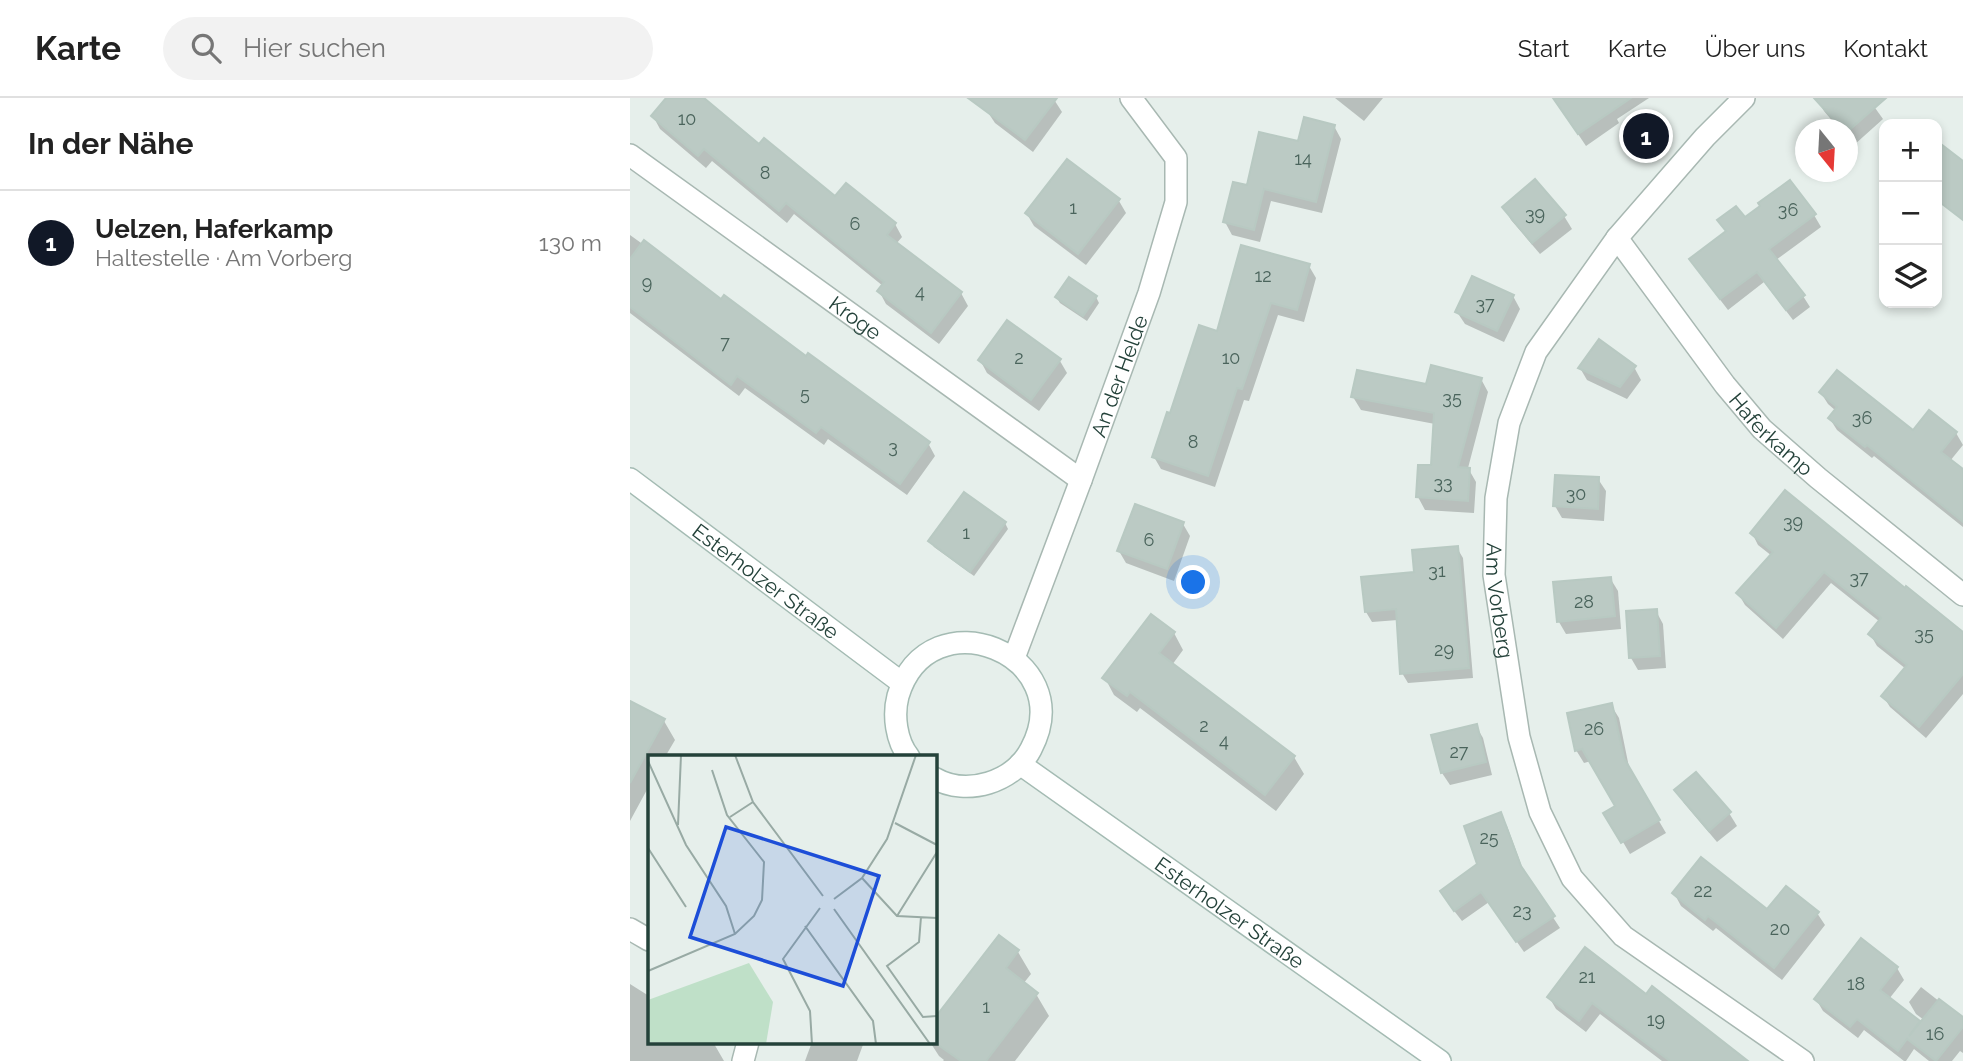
<!DOCTYPE html>
<html lang="de">
<meta charset="utf-8">
<style>
body{margin:0;font-family:Raleway,sans-serif;background:#f2f2f2;color:#222}
.controls{position:absolute;right:21px;top:21px;display:grid;overflow:hidden;border-radius:14px;box-shadow:0 4px 10px #0003}
.controls button{width:63px;height:63px;display:grid;place-items:center;padding:0;border:0;border-bottom:2px solid #e0e0e0;background:#fff;color:#222;font:35px sans-serif}
.compass{position:absolute;left:1165px;top:21px;width:63px;height:63px;border-radius:50%;background:#fff;box-shadow:0 4px 10px #0003;rotate:162deg}
.you{position:absolute;left:564px;top:485px;width:24px;height:24px;margin:-18px;border:5px solid #fff;border-radius:50%;background:#1a73e8;box-shadow:0 0 0 10px #1a73e833}
.badge{display:grid;place-items:center;width:46px;height:46px;border-radius:50%;background:#111827;color:#fff;font-size:23px;font-weight:700}
.pin{position:absolute;translate:-50% -50%;border:4px solid #fff;box-shadow:0 2px 7px #0006}
.list{margin:0;padding:0;list-style:none}
h2{display:flex;justify-content:space-between;align-items:center;height:91px;margin:0;padding:0 28px;font-size:30px}
h2 small{font-size:23px;font-weight:400;color:#767676}
.list li{display:grid;grid-template-columns:46px 1fr auto;gap:21px;align-items:center;box-sizing:border-box;height:105px;padding:0 28px;border-top:2px solid #e0e0e0}
.list b{display:block;font-size:26px;white-space:nowrap}
.list p{margin:0;font-size:23px;white-space:nowrap;color:#767676}
.list em{font-size:23px;font-style:normal;color:#767676}
.icon{flex:none;width:38px;height:38px;fill:none;stroke:currentColor;stroke-width:2;stroke-linecap:round;stroke-linejoin:round}
.map{position:relative;flex:none;width:1333px;height:963px;overflow:hidden}
header{display:flex;align-items:center;gap:42px;box-sizing:border-box;height:98px;padding:0 35px;background:#fff;border-bottom:2px solid #e0e0e0}
header strong{font-size:33px}
nav{display:flex;gap:38px;margin-inline-start:auto;font-size:24px}
.search{width:490px;height:63px;background:#f2f2f2;display:flex;align-items:center;gap:18px;box-sizing:border-box;padding:0 24px;border-radius:38px;color:#767676;font-size:26px}
main{display:flex}
aside{flex:1;background:#fff}
.map>svg:first-child{display:block}
</style>
<header>
<strong>Karte</strong>
<div class="search"><svg class="icon" aria-label="search" viewBox="0 0 24 24"><circle cx="10" cy="10" r="6"/><path d="M15 15l6 6"/></svg>Hier suchen</div>
<nav><a>Start</a><a>Karte</a><a>Über uns</a><a>Kontakt</a></nav>
</header>
<main>
<aside>
<h2>In der Nähe<small></small></h2>
<ul class="list">
<li><span class="badge">1</span><div><b>Uelzen, Haferkamp</b><p>Haltestelle · Am Vorberg</p></div><em>130 m</em></li>
</ul>
</aside>
<div class="map">
<svg width="1333" height="963" viewBox="0 0 1333 963">
<rect width="100%" height="100%" fill="#e6efeb"/>
<g fill="#0003">
<polygon points="38,0 71,0 129,49 205,101 216,87 265,126 272,139 266,146 331,195 338,208 309,246 256,206 249,193 253,188 164,116 157,125 82,63 76,70 30,31 23,18"/>
<polygon points="367,0 423,0 432,14 403,54 365,25 357,13"/>
<polygon points="705,0 753,0 734,23"/>
<polygon points="924,0 1019,0 987,21 989,25 956,48"/>
<polygon points="1187,0 1238,0 1253,21 1224,47 1218,39 1218,32 1210,32 1194,13"/>
<polygon points="704,28 711,41 692,115 641,103 630,144 602,137 595,124 618,89 669,45"/>
<polygon points="489,103 496,115 456,167 404,128 397,116"/>
<polygon points="1132,108 1184,117 1191,129 1146,162 1173,198 1180,209 1163,222 1134,184 1098,212 1068,173 1097,135 1090,122 1114,122"/>
<polygon points="874,109 934,118 942,131 910,156 881,122"/>
<polygon points="0,137 92,203 298,345 305,358 277,397 198,341 194,347 115,290 109,298 0,215"/>
<polygon points="679,168 686,180 674,224 648,217 619,303 614,302 585,389 531,371 524,359 541,317 588,235"/>
<polygon points="883,198 890,211 874,244 835,226 827,214"/>
<polygon points="466,199 469,205 457,223 430,205 427,200"/>
<polygon points="350,262 430,263 437,275 409,313 357,275"/>
<polygon points="1004,269 1011,282 997,301 957,282 950,270"/>
<polygon points="851,281 858,294 838,370 846,384 844,415 795,412 788,399 803,369 805,326 731,312 723,299"/>
<polygon points="1191,295 1283,335 1300,314 1326,335 1333,347 1320,363 1333,374 1333,429 1244,358 1242,360 1207,332 1200,321 1206,313 1198,306"/>
<polygon points="968,381 976,393 974,423 932,420 925,408"/>
<polygon points="375,425 378,431 344,478 304,449 300,443"/>
<polygon points="553,426 560,438 544,483 496,465 489,453"/>
<polygon points="1122,435 1326,534 1333,540 1333,596 1296,640 1260,609 1253,598 1276,571 1247,548 1240,536 1250,524 1201,485 1153,541 1115,507 1108,495 1142,458 1128,447"/>
<polygon points="827,450 833,460 843,580 778,585 772,575 768,522 742,524 736,514 786,475"/>
<polygon points="980,480 988,493 991,531 936,536 929,524"/>
<polygon points="1026,513 1033,526 1036,570 1008,572 1001,560"/>
<polygon points="544,535 553,552 542,567 664,659 674,676 646,713 510,610 507,614 484,597 475,580"/>
<polygon points="0,604 34,623 45,642 35,659 19,659 19,688 0,723"/>
<polygon points="981,607 989,620 1000,674 1036,735 1000,756 976,715 987,709 961,663 954,665 946,652"/>
<polygon points="846,628 853,640 862,677 820,687 812,675 803,638"/>
<polygon points="1047,693 1099,715 1107,728 1087,744 1054,705"/>
<polygon points="870,716 877,728 895,777 930,830 894,854 859,804 832,823 818,805 850,766"/>
<polygon points="1044,795 1137,814 1187,815 1195,827 1152,882 1086,830 1083,833 1051,808"/>
<polygon points="388,854 401,876 393,886 406,896 419,918 385,963 313,963 314,962 309,958 300,944 304,944"/>
<polygon points="1267,870 1274,882 1259,901 1290,926 1294,922 1286,916 1279,904 1291,889 1333,922 1333,955 1330,953 1322,963 1299,963 1284,951 1276,963 1274,963 1234,932 1228,940 1193,913 1186,901"/>
<polygon points="0,886 19,898 19,944 83,944 94,963 0,963"/>
<polygon points="1016,898 1117,963 1032,963 970,916 956,934 926,911 919,899"/>
<polygon points="182,944 234,944 227,963 175,963"/>
</g>
<g fill="#bbcac4" stroke="#b8c9c2" stroke-width="2">
<polygon points="36,0 74,0 129,46 134,40 205,98 216,85 266,125 257,137 332,194 301,235 247,193 254,184 156,105 149,113 74,51 68,58 21,18"/>
<polygon points="338,0 427,0 395,42"/>
<polygon points="923,0 1001,0 948,36"/>
<polygon points="1184,0 1256,0 1217,34 1217,32 1213,32"/>
<polygon points="674,19 705,27 686,104 634,91 624,132 593,124 603,84 617,87 629,34 668,43"/>
<polygon points="1307,43 1333,63 1333,122 1307,102"/>
<polygon points="437,61 490,101 448,156 395,115"/>
<polygon points="905,81 936,117 902,145 872,109"/>
<polygon points="1160,82 1186,116 1139,151 1175,197 1156,212 1127,174 1090,201 1059,161 1096,133 1087,122 1106,108 1115,119 1130,108 1128,105"/>
<polygon points="14,142 91,201 94,197 176,258 178,255 300,344 270,386 191,329 186,335 107,278 101,287 0,209 0,161"/>
<polygon points="611,147 680,166 667,212 641,205 612,291 607,290 578,378 522,359 537,314 540,315 569,227 587,233"/>
<polygon points="842,178 884,197 867,233 825,214"/>
<polygon points="439,179 467,198 453,218 425,199"/>
<polygon points="377,222 431,261 401,302 348,262"/>
<polygon points="969,241 1006,268 990,289 948,270"/>
<polygon points="801,267 852,280 828,369 840,370 838,403 786,399 788,367 801,367 804,315 721,299 727,272 796,286"/>
<polygon points="1207,272 1283,332 1299,312 1327,334 1311,354 1333,371 1333,424 1237,347 1235,349 1198,320 1207,309 1189,294"/>
<polygon points="925,377 969,379 968,411 923,408"/>
<polygon points="1155,392 1275,490 1276,488 1333,534 1333,576 1289,629 1251,598 1277,567 1238,536 1251,520 1194,474 1146,530 1106,495 1143,454 1120,435"/>
<polygon points="334,394 376,424 340,474 298,443"/>
<polygon points="505,406 554,424 537,471 487,453"/>
<polygon points="828,448 839,570 770,576 766,511 735,514 731,479 784,474 782,452"/>
<polygon points="981,479 985,518 927,524 923,484"/>
<polygon points="1027,511 1030,558 999,560 996,513"/>
<polygon points="521,516 545,534 529,555 665,658 635,697 500,594 497,598 472,580"/>
<polygon points="0,603 35,621 0,685"/>
<polygon points="982,605 994,660 1030,722 991,745 973,715 985,708 952,651 945,653 937,615"/>
<polygon points="847,626 856,664 811,675 801,637"/>
<polygon points="1066,674 1101,714 1079,733 1044,692"/>
<polygon points="871,714 891,768 925,818 886,844 851,794 824,813 810,793 847,766 834,728"/>
<polygon points="1071,759 1137,811 1156,788 1189,814 1144,870 1078,818 1075,822 1042,795"/>
<polygon points="369,837 389,852 376,870 408,895 356,963 331,963 304,944 304,921"/>
<polygon points="1231,840 1268,869 1250,892 1290,923 1279,938 1309,901 1333,919 1333,929 1306,963 1277,941 1268,953 1227,921 1220,929 1184,901"/>
<polygon points="955,849 1016,896 1022,888 1118,963 1040,963 962,905 949,923 917,899"/>
</g>
<g fill="none" stroke-linecap="round" stroke-linejoin="round">
<defs>
<g id="minor">
<path id="s1" d="M1114 0 1075 39 987 140 906 254 879 325 866 400 864 477 889 639 910 714 942 780 993 838 1173 963"/>
<path id="s2" d="M0 57 451 382"/>
<path id="s3" d="M987 140 1095 287 1132 331 1188 380 1333 497"/>
<path id="s4" d="M384 560 451 382 519 195 546 104V60L501 0"/>
<polyline points="0,831 19,842"/>
<polyline points="113,963 118,944"/>
</g>
<g id="secondary">
<path id="s5" d="M0 381 272 585"/>
<path d="M279 659C266 643 263 617 268 598 299 495 451 557 401 651 384 684 337 699 304 680"/>
<path id="s6" d="M390 666 810 963"/>
</g>
</defs>
<use href="#minor" stroke="#a8b8b2" stroke-width="24"/>
<use href="#secondary" stroke="#a4bbb3" stroke-width="24"/>
<use href="#minor" stroke="#fff" stroke-width="21"/>
<use href="#secondary" stroke="#fff" stroke-width="21"/>
</g>
<g text-anchor="middle" dominant-baseline="central" stroke-width="5" stroke-linejoin="round" paint-order="stroke">
<g font-size="18" fill="#4a645c">
<text x="57" y="20">10</text>
<text x="673" y="60">14</text>
<text x="135" y="74">8</text>
<text x="443" y="109">1</text>
<text x="1158" y="111">36</text>
<text x="905" y="115">39</text>
<text x="225" y="125">6</text>
<text x="633" y="177">12</text>
<text x="17" y="184">9</text>
<text x="290" y="193">4</text>
<text x="855" y="205">37</text>
<text x="95" y="244">7</text>
<text x="389" y="259">2</text>
<text x="601" y="259">10</text>
<text x="175" y="295">5</text>
<text x="822" y="299">35</text>
<text x="1232" y="319">36</text>
<text x="563" y="343">8</text>
<text x="263" y="348">3</text>
<text x="813" y="384">33</text>
<text x="946" y="395">30</text>
<text x="1163" y="423">39</text>
<text x="336" y="434">1</text>
<text x="519" y="441">6</text>
<text x="807" y="472">31</text>
<text x="1229" y="479">37</text>
<text x="954" y="503">28</text>
<text x="1294" y="535">35</text>
<text x="814" y="551">29</text>
<text x="574" y="627">2</text>
<text x="964" y="630">26</text>
<text x="594" y="642">4</text>
<text x="829" y="653">27</text>
<text x="859" y="739">25</text>
<text x="1073" y="792">22</text>
<text x="892" y="812">23</text>
<text x="1150" y="830">20</text>
<text x="957" y="878">21</text>
<text x="1226" y="885">18</text>
<text x="356" y="908">1</text>
<text x="1026" y="921">19</text>
<text x="1305" y="935">16</text>
</g>
<g font-size="21" fill="#24423a" stroke="#f7fbf9">
<text stroke="none"><textPath href="#s2" startOffset="278">Kroge</textPath></text>
<text stroke="none"><textPath href="#s4" startOffset="301">An der Helde</textPath></text>
<text stroke="none"><textPath href="#s3" startOffset="250">Haferkamp</textPath></text>
<text stroke="none"><textPath href="#s5" startOffset="170">Esterholzer Straße</textPath></text>
<text stroke="none"><textPath href="#s1" startOffset="584">Am Vorberg</textPath></text>
<text stroke="none"><textPath href="#s6" startOffset="257">Esterholzer Straße</textPath></text>
</g>
</g>
<g transform="translate(18 657)">
<rect width="289" height="289" fill="#e6efeb"/>
<path d="M101 208 125 247 118 289 0 287V245Z" fill="#bfe0c8"/>
<path fill="none" stroke="#98aaa4" stroke-width="2" d="M87 0 105 47 175 141M0 6 38 90 78 151 87 179M82 62 105 47M247 68 289 90M30 70 33 0M0 93 38 152M214 123 249 161 289 163M186 144 214 123 239 84 268 0M186 154 282 289M249 161 289 97M273 162 271 187 239 211 275 262 289 261M157 171 225 266 228 289M0 216 87 179 106 161 114 145 116 107 79 60 64 15M164 289 162 256 135 204 172 153"/>
<path fill="#1d4ed8" fill-opacity="0.15" stroke="#1d4ed8" stroke-width="3.5" d="M78 72 231 121 195 231 42 182Z"/>
<rect width="289" height="289" fill="none" stroke="#24423a" stroke-width="3.5"/>
</g>
</svg>
<div class="controls">
<button>+</button>
<button>−</button>
<button><svg class="icon" aria-label="layers" viewBox="0 0 24 24"><path d="M12 4l9 5-9 5-9-5zM3 14l9 5 9-5"/></svg></button>
</div>
<svg class="compass" viewBox="-18 -18 36 36"><path d="M0-13l5 13h-10z" fill="#e53935"/><path d="M0 13l5-13h-10z" fill="#767676"/></svg>
<div class="you"></div>
<div class="pin badge" style="left:1016px;top:38px">1</div>
</div>
</main>
